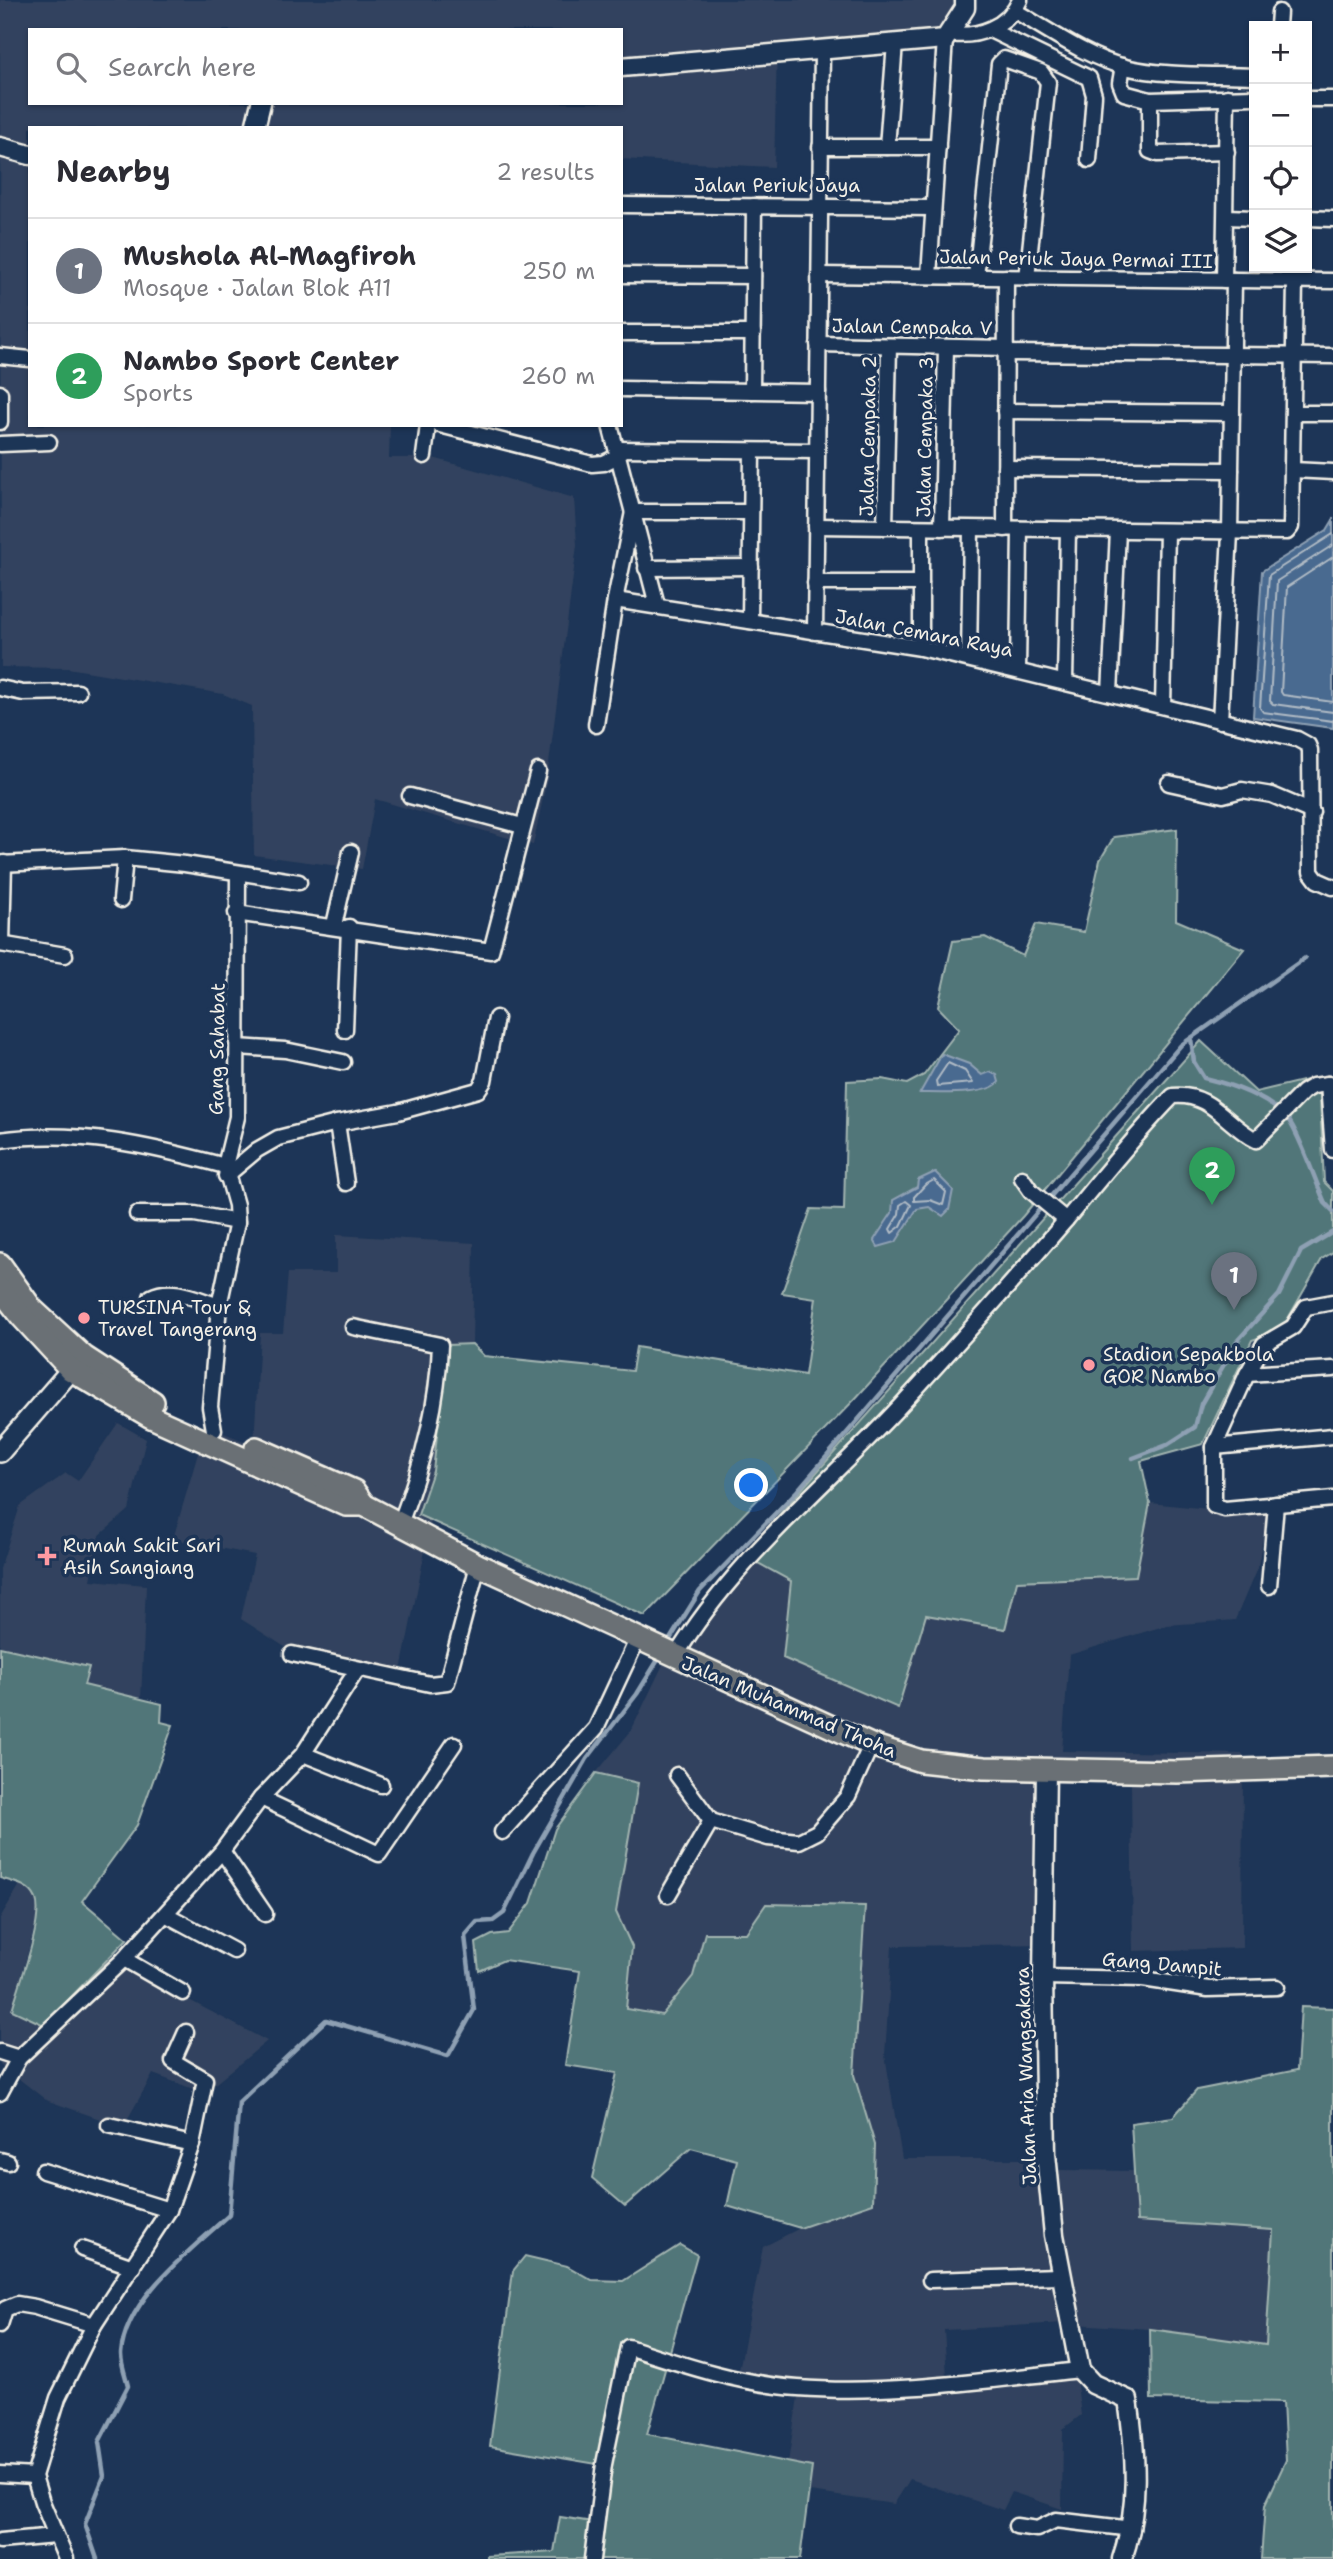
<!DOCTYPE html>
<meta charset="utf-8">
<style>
body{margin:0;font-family:"Shantell Sans",sans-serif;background:#f7f7f7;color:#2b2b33}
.controls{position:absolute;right:21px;top:21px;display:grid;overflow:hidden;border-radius:0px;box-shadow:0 2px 5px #0004}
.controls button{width:63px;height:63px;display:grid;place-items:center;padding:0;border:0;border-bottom:2px solid #e1e1e2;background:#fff;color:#2b2b33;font:35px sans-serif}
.you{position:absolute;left:752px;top:1486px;width:24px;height:24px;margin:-18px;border:5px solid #fff;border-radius:50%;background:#1a73e8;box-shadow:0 0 0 10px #1a73e833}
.badge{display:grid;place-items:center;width:46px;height:46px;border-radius:50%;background:#8a5d65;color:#fff;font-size:23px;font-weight:700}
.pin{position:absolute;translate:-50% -58px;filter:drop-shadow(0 2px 4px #0008)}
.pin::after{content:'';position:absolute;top:37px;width:24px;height:21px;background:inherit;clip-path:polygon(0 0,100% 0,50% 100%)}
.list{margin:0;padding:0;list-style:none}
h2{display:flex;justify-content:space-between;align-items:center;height:91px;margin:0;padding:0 28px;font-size:30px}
h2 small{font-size:23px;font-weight:400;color:#7c7c81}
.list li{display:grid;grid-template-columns:46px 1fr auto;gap:21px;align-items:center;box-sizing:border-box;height:105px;padding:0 28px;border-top:2px solid #e1e1e2}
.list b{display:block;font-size:26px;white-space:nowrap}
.list p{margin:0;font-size:23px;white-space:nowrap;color:#7c7c81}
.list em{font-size:23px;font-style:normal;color:#7c7c81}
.icon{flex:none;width:38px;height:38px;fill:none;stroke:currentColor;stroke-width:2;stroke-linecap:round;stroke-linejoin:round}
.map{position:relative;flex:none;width:1333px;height:2559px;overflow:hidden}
.search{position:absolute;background:#fff;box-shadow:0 2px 5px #0004;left:28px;top:28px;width:595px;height:77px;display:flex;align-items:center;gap:18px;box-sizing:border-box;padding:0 24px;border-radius:0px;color:#7c7c81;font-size:26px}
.panel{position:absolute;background:#fff;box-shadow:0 2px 5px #0004;left:28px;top:126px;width:595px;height:301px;border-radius:0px}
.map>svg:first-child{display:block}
</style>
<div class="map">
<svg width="1333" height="2559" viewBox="0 0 1333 2559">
<rect width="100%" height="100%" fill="#1d3557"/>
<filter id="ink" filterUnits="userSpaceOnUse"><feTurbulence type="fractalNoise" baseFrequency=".0143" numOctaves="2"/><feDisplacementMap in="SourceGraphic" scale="14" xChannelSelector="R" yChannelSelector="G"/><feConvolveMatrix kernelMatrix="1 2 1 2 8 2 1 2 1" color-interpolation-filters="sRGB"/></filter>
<g filter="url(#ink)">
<g fill="#33435e" fill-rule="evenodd">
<path d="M0 0H955L942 31 777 48 774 167 621 159V128H30V425H390L389 458H433L574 498 577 545 547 779 533 845 375 799 362 869 254 855 252 706 223 694 68 668 1 667ZM30 30H621V103H30Z"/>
<polygon points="336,1235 474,1243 472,1344 447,1345 433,1471 418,1515 431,1521 399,1680 293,1652 241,1619 255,1555 173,1539 206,1426 254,1445 260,1333 283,1333 288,1273 336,1273"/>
<polygon points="118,1423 146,1439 129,1510 99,1536 91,1580 146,1585 141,1699 84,1685 89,1667 0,1647 0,1569 20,1506 66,1473 78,1481"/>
<polygon points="1150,1503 1267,1515 1258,1566 1235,1620 1167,1625 1069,1655 1062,1751 1243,1754 1242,1948 1133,1951 1131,1780 1052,1777 1048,1944 892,1946 885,2055 902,2159 1020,2159 1057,2170 1134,2171 1138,2221 1273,2230 1266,2345 1150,2329 1062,2323 944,2330 947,2377 1075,2371 1081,2415 1063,2429 1062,2509 1012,2492 1003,2510 910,2479 894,2504 810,2492 812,2467 788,2463 798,2397 736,2386 763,2247 800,2228 873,2203 875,2145 854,2075 865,1906 766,1904 746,1933 705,1933 693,1976 662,2015 626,2009 632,1947 616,1912 638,1783 596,1773 631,1731 671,1648 743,1555 791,1581 926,1614 1005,1629 1017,1581 1135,1576"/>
<polygon points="21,1883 36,1898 38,1915 12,2010 44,2025 109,1958 267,2041 204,2093 153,2074 123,2127 46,2100 0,2064 0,1918"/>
</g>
<g fill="#517679" stroke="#a2b4b0" stroke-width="2">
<polygon points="1177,829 1176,920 1244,949 1023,1216 854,1400 645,1616 418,1515 433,1471 447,1345 472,1344 484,1356 632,1371 636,1347 805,1375 816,1298 782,1293 811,1209 844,1210 847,1081 882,1079 907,1084 924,1075 959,1029 938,1007 953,941 985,937 1023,956 1036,924 1084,932 1100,860 1114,837"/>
<polygon points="1201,1041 1256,1092 1319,1077 1324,1182 1333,1191 1333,1252 1322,1259 1282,1329 1252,1340 1203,1444 1141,1461 1150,1503 1136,1576 1017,1581 1005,1629 926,1615 898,1708 783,1658 791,1581 743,1555"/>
<path d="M0 1647 89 1667 84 1685 162 1704 161 1722 173 1725 137 1825 82 1901 127 1939 44 2025 12 2010C18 1987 44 1920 36 1899 30 1885 14 1882 0 1878Z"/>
<polygon points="596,1773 638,1783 616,1912 632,1947 626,2009 662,2015 693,1976 705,1933 746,1933 766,1904 865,1906 854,2075 875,2145 873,2203 800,2228 727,2206 737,2160 691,2148 625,2206 592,2178 617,2073 565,2065 580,1971 504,1960 479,1971 476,1943 492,1935 508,1933 531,1903 555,1829"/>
<polygon points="1301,2007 1333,2008 1333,2559 1261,2559 1265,2505 1286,2460 1283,2402 1151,2399 1150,2329 1266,2345 1273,2230 1137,2221 1131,2123 1173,2117 1197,2090 1297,2070"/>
<polygon points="680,2245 697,2255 647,2434 812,2467 800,2559 487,2559 487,2556 554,2552 560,2517 599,2523 609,2466 490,2446 513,2271 525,2256 567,2266 592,2280 623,2281"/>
</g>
<g fill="#4a6a90" stroke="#8ea0b3" stroke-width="2">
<polygon points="1333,520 1333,728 1253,717 1262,571 1327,530"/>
<path d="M942 1054 969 1064 982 1075 990 1072 997 1075 999 1082C988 1096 938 1093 920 1093Z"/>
<polygon points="935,1172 953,1190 949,1210 943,1216 929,1207 917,1209 896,1242 878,1247 874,1240 892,1213 893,1200 917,1187 918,1180"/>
</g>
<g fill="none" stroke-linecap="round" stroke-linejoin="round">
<g stroke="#b0bbc5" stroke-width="2">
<polyline points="1333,534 1269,575 1260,708 1263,712 1333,721"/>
<polyline points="1333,545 1277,581 1270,701 1273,704 1333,712"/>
<polyline points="1333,557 1287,587 1281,692 1283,695 1333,702"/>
<polygon points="948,1063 965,1071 973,1083 937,1086 936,1081"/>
<polygon points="934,1180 946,1192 943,1205 930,1200 914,1201 914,1197 925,1185"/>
<polygon points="906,1201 911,1205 901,1226 892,1233 890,1229 899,1214 900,1205"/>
</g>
<g stroke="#8ea0b3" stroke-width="4.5">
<path d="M1191 1038 1194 1062 1204 1078C1233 1085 1266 1096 1287 1118 1299 1132 1316 1183 1325 1203L1333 1211"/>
<polyline points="1133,1458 1167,1445 1195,1427 1201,1404 1238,1340 1279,1295 1301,1251 1333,1232"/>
<polyline points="667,1644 700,1591 797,1491 1181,1045 1305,958"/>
<path d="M97 2559 85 2524 104 2476 99 2442 128 2386C126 2377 121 2364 121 2354 125 2299 191 2250 229 2215L239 2102 326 2020 448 2056 474 2010 465 1936 477 1922 493 1921 504 1913 533 1853 587 1759 637 1694 661 1655"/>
</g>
<defs>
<g id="minor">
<path d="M1015 11C1050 31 1086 57 1125 67 1167 77 1212 74 1254 76"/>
<polyline points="1278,26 1279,12"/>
<polyline points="990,30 1089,78 1094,95 1089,160"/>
<path d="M950 34C977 38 1008 27 1020 0"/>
<polyline points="1123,66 1120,83 1124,93 1150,100 1254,97"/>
<polyline points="1307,99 1333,99"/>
<polyline points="1150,100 1150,151 1158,154 1227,152"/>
<polyline points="820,147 938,147"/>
<polyline points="887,147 895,43"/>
<polyline points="621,205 932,208"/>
<polyline points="1226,217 1254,218"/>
<polyline points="1307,218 1333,219"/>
<polyline points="621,275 753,276"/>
<polyline points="819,275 1333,281"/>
<polyline points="929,276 945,39"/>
<polyline points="976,277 999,64 1004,59 1041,72 1048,82 1027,278"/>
<polyline points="1224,280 1227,97"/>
<polyline points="621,333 753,333"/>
<polyline points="818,344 1006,348"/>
<polyline points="1006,353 1333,356"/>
<polyline points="0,356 30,359"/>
<polyline points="621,389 818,392"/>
<polyline points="752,391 754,206"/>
<polyline points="0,393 0,422"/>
<polyline points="1005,411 1232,413"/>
<polyline points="1293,413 1333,413"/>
<polyline points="440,425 592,464 604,463 618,456"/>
<polyline points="610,425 657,605"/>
<polyline points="0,444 49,442"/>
<polyline points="617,449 817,451"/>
<polyline points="424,456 428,425"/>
<polyline points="1005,468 1231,470"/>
<polyline points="1293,470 1333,472"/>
<polyline points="751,512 633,512 615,600 921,648 1297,739 1308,745 1310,750 1311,872 1317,880 1333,887"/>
<polyline points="816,526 1287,532 1291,527 1295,281"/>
<polyline points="885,527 889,346"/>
<polyline points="921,528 921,648"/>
<polyline points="942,528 946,347"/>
<polyline points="1005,529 1006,277"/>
<polyline points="646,568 751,567"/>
<polyline points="815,583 921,583"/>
<polyline points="750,621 752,451"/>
<polyline points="815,632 822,51"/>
<polyline points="969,659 971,529"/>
<polyline points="1018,670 1020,529"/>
<polyline points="1065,681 1068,530"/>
<polyline points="0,688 23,693 78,692"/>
<polyline points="1110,693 1118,531"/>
<polyline points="1163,706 1167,532"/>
<polyline points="1220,721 1230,533 1234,280"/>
<polyline points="596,725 615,600"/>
<polyline points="1169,783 1223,795 1242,790 1272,795 1312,812"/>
<polyline points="410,796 522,826"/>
<polyline points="0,864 125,858 185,864 299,882"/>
<polyline points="121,900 125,858"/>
<polyline points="236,913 491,951 538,771"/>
<polyline points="334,925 351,852"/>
<polyline points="0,944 65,955"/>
<polyline points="2,944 4,863"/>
<polyline points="345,1030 349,927"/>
<polyline points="238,1047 285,1050 343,1062"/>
<polyline points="1328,1084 1333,1150"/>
<polyline points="337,1123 346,1183"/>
<path d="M0 1140C78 1129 151 1146 225 1166"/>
<polyline points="226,1176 257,1150 278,1138 337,1123 398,1112 478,1090 484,1081 496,1018"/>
<polyline points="1022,1178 1031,1191 1066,1220"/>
<polyline points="137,1214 195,1214 237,1222"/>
<path d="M151 1297C172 1286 197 1299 219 1306"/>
<polyline points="1333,1302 1306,1307 1293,1327 1264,1344 1247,1374 1214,1447 1214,1506 1225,1509 1333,1499"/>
<path d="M353 1327 440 1345C438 1406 422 1466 400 1524"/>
<polyline points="1247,1374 1333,1369"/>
<polyline points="214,1430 210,1407 219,1306 237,1222 236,1205 225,1166 237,1117 238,873"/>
<polyline points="1214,1447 1333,1436"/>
<polyline points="1269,1586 1276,1504"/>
<polyline points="292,1654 430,1684 447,1682 478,1565"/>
<path d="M675 1657C734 1559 823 1489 900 1406 956 1345 1012 1283 1066 1220 1101 1178 1135 1135 1173 1096 1211 1092 1226 1125 1256 1140L1303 1092 1313 1086 1328 1084"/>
<polyline points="303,1754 381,1785"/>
<polyline points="677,1775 711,1821 768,1838 799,1841 817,1832 848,1796 871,1745"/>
<polyline points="261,1798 379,1854 454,1744"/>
<polyline points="502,1832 596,1728 637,1640"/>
<polyline points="222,1851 265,1914"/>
<polyline points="668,1895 711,1821"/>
<polyline points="167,1915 234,1951"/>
<polyline points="124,1959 183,1993"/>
<polyline points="1043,1977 1143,1979 1208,1989 1277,1987"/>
<polyline points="0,2052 19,2058"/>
<polyline points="0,2093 19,2058 124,1959 222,1851 261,1798 303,1754 357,1670"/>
<polyline points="109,2125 192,2144"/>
<polyline points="0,2160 8,2162"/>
<polyline points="43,2171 169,2210"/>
<polyline points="82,2249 133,2267"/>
<polyline points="930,2280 1060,2276"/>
<polyline points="0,2325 5,2309 17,2304 35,2307 94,2325"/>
<polyline points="0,2474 34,2476"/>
<polyline points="1016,2526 1037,2529 1056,2520 1132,2529"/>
<polyline points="0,2541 55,2536"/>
<polyline points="66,2559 42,2502 34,2476 58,2398 94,2325 169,2210 192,2144 205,2080 173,2061 186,2032"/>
<path d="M592 2559 604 2464 628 2347C683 2365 740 2384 798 2388 891 2395 987 2380 1080 2370"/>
</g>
<g id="tertiary">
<polyline points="621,67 945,39 965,8 965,0"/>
<polyline points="255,128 261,103"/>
<polyline points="0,147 30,155"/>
<path d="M1046 1770 1043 1977 1046 2154 1054 2235 1080 2370 1093 2384 1128 2400C1136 2454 1140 2507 1122 2559"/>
</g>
<polyline id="secondary" points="0,1452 71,1370"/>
<g id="primary">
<polyline points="0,1264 32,1309 84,1357 153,1402"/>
<polyline points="0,1289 22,1317 71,1370 151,1417 346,1505 364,1505 478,1565 871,1745 921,1761 984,1768 1177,1772 1333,1767"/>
<polyline points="256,1448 354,1491 364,1505"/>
</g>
</defs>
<use href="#minor" stroke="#f4f1e8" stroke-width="19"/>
<use href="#tertiary" stroke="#f4f1e8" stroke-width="23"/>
<use href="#secondary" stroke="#f4f1e8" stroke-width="24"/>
<use href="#primary" stroke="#f4f1e8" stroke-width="26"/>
<use href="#minor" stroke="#1d3557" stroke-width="14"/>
<use href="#tertiary" stroke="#1d3557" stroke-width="18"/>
<use href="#secondary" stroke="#1d3557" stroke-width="19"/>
<use href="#primary" stroke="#6a7074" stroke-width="21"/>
</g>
</g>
<g fill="#ff9aa2" stroke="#1d3557" stroke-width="2.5">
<circle cx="84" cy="1318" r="7"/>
<circle cx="1089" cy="1365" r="7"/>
<path d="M43.5 1545.5h7v7h7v7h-7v7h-7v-7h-7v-7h7z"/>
</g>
<g text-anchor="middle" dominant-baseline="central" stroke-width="7" stroke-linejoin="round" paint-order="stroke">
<g font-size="19" fill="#f4f1e8" stroke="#1d3557">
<text x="777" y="185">Jalan Periuk Jaya</text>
<text transform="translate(1076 259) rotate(1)">Jalan Periuk Jaya Permai III</text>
<text transform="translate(912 327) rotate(1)">Jalan Cempaka V</text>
<text transform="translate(868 436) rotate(-89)">Jalan Cempaka 2</text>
<text transform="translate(925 437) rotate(-89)">Jalan Cempaka 3</text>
<text transform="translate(924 633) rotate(11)">Jalan Cemara Raya</text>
<text transform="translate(217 1049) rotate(-89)">Gang Sahabat</text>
<text transform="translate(789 1707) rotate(23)">Jalan Muhammad Thoha</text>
<text transform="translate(1162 1964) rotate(5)">Gang Dampit</text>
<text transform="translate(1026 2076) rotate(-92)">Jalan Aria Wangsakara</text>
</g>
<g font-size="19" fill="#f4f1e8" stroke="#1d3557" text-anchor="start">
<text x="98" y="1307">TURSINA Tour &amp;<tspan x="98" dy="22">Travel Tangerang</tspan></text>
<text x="1103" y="1354">Stadion Sepakbola<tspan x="1103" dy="22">GOR Nambo</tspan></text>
<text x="63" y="1545">Rumah Sakit Sari<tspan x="63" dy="22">Asih Sangiang</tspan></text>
</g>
</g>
</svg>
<div class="controls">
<button>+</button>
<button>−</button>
<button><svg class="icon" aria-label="locate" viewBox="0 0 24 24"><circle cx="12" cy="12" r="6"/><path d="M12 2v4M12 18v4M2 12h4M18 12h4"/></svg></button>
<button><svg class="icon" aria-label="layers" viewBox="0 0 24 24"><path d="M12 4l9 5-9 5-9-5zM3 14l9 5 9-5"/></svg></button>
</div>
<div class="you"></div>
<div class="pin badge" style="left:1234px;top:1310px;background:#6b7280">1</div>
<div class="pin badge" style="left:1212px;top:1205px;background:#2e9e5b">2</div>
<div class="search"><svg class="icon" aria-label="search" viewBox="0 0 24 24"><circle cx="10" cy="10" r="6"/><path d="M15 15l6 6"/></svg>Search here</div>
<section class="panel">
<h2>Nearby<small>2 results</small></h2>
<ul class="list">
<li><span class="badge" style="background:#6b7280">1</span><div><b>Mushola Al-Magfiroh</b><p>Mosque · Jalan Blok A11</p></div><em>250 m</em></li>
<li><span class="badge" style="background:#2e9e5b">2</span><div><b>Nambo Sport Center</b><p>Sports</p></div><em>260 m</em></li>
</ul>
</section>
</div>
